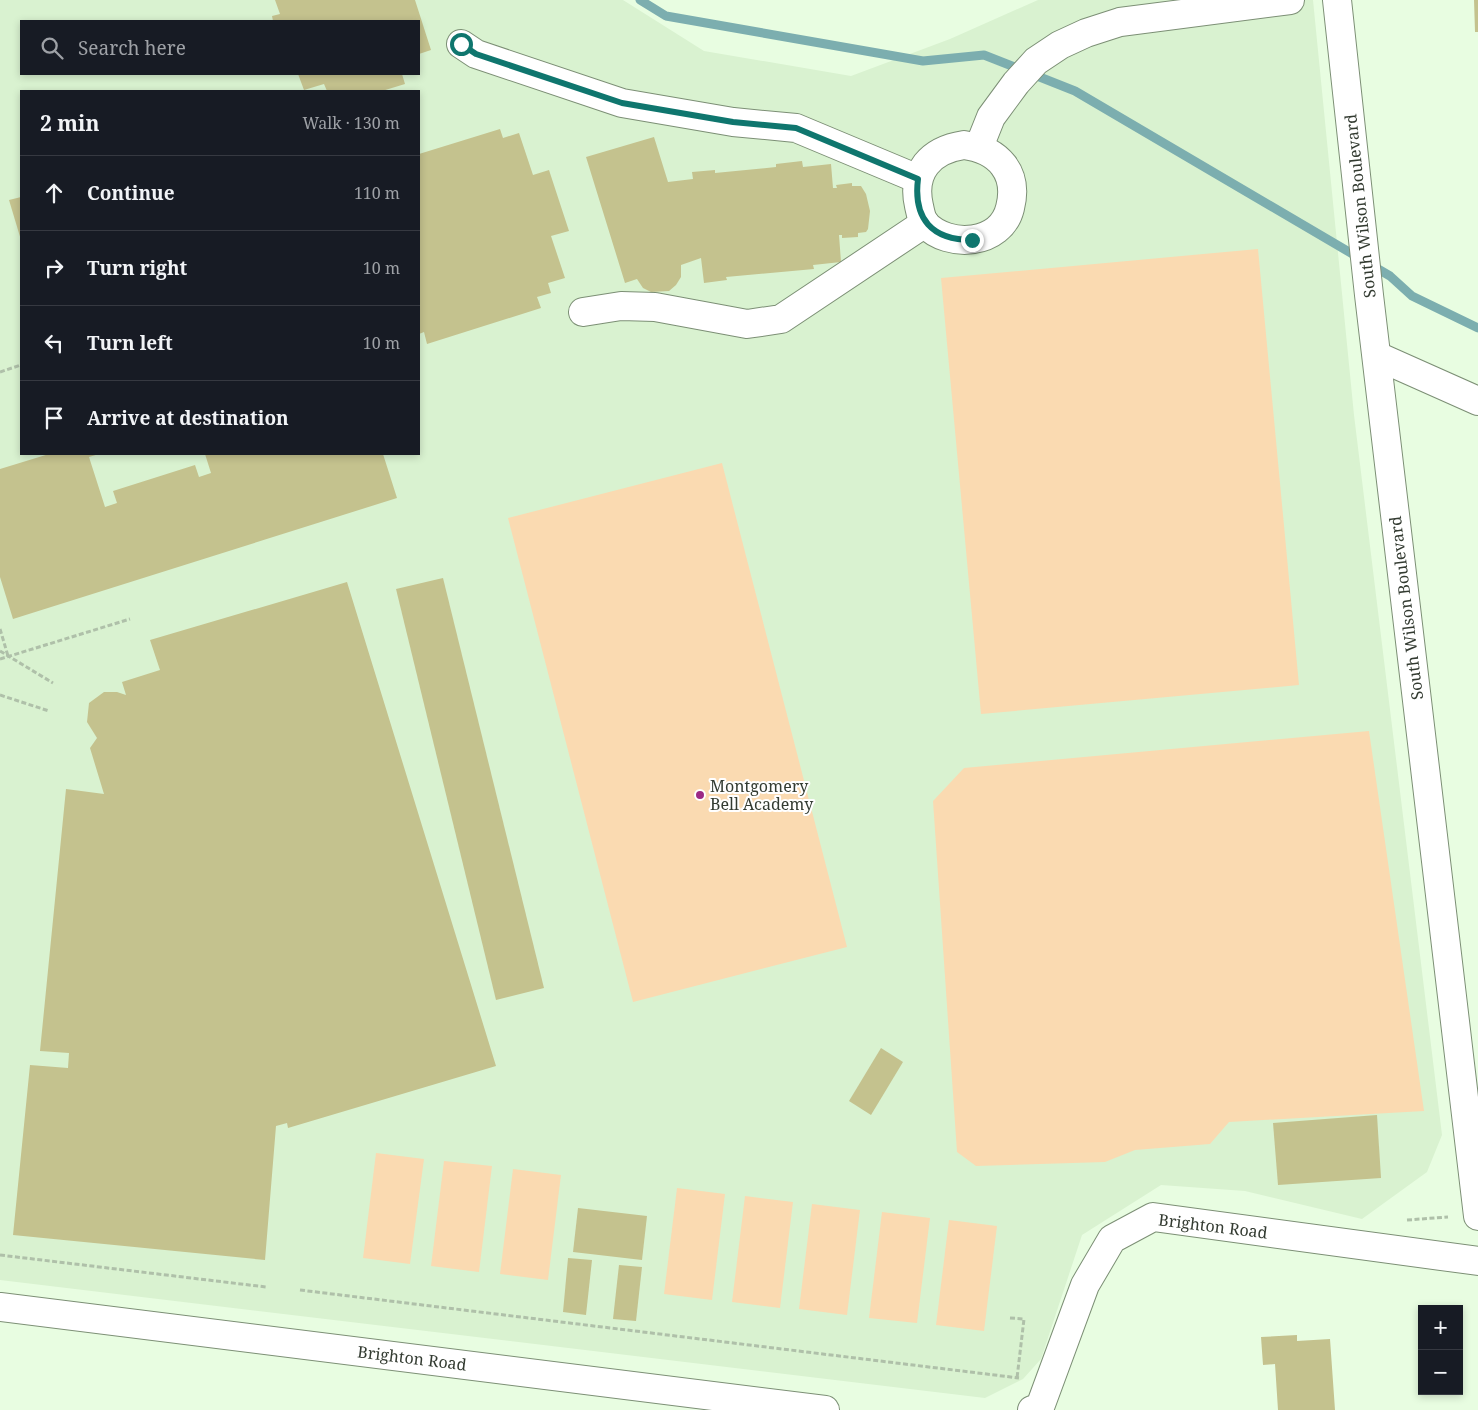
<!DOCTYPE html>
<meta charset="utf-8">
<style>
body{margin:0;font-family:"Noto Serif",serif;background:#242831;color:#f1f3f6}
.controls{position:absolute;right:15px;bottom:15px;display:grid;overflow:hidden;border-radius:0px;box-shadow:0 2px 8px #0003}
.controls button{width:45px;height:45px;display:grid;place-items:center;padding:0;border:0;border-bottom:1px solid #363941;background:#171b24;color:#f1f3f6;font:25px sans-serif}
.stop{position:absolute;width:15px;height:15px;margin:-11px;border:4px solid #0f766e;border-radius:50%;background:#fff}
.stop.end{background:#0f766e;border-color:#fff;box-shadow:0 1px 5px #0008}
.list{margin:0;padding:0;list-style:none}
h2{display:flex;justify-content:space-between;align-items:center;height:65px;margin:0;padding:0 20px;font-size:21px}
h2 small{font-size:16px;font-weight:400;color:#9ea1a6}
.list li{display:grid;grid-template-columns:32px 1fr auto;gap:15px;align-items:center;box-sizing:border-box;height:75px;padding:0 20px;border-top:1px solid #363941}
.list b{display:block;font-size:19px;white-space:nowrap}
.list em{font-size:16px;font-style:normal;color:#9ea1a6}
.icon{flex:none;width:28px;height:28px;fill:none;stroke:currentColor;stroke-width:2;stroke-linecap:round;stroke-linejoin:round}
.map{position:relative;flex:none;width:1478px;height:1410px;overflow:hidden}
.search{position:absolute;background:#171b24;box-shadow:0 2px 8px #0003;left:20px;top:20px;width:400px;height:55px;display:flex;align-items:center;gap:12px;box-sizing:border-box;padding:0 18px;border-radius:0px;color:#9ea1a6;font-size:19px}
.panel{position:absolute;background:#171b24;box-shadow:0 2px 8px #0003;left:20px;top:90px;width:400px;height:365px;border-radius:0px}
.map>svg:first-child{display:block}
</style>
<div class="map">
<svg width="1478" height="1410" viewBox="0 0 1478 1410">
<rect width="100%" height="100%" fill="#e8fde1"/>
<path fill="#d9f2d0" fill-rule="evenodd" d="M0 0H623L704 51 851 76 950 39 1038 0H1313L1354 415 1442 1135 1427 1172 1362 1219 1245 1191 1161 1185 1082 1235 1041 1359 1023 1379 985 1398 0 1280ZM21 21H419V74H21ZM21 91H419V454H21Z"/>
<g fill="#fadab1">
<polygon points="1258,249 1299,685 981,714 941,278"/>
<polygon points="722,463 847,947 633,1002 508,518"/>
<polygon points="1369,731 1424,1111 1229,1122 1210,1144 1135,1150 1105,1162 976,1166 957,1152 933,801 964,768"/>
<polygon points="376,1153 424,1159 410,1264 363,1258"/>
<polygon points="444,1161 492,1166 479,1272 431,1266"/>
<polygon points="513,1169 561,1175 548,1280 500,1274"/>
<polygon points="677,1188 725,1194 712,1300 664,1294"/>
<polygon points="745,1196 793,1202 780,1308 732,1302"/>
<polygon points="812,1204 860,1210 847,1315 799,1309"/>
<polygon points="882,1212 930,1218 917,1323 869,1318"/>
<polygon points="949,1220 997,1226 984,1331 936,1325"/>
</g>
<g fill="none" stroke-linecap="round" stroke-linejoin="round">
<polyline stroke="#7caeaf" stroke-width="9" points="640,0 666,16 923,61 984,55 1075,91 1390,276 1412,296 1478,328"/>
</g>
<g fill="#c4c28e">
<polygon points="275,0 415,0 431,50 419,54 419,21 273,21 272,16 280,14"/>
<polygon points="1474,0 1478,0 1478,32 1475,32"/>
<polygon points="298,74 402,74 405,84 382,91 327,91 324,84 304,90"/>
<polygon points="500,129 503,138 519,133 533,175 549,170 569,231 551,236 565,278 548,283 551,293 537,297 541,308 427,344 424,332 419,334 419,154"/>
<polygon points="654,137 668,182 693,179 692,172 715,170 715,173 776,167 776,164 802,161 803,167 831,164 833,188 837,188 836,185 852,183 852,186 861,186 866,194 870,211 868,229 866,232 858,233 858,237 842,238 842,235 839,235 841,262 813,265 814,269 726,277 727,280 704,283 701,258 681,265 681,277 676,285 669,291 651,292 643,288 637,279 625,283 586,157"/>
<polygon points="21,197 21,240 9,200"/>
<polygon points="49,454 99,454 89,457 105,507 117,503 113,491 195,465 199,477 211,473 205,454 383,454 397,498 13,619 0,577 0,469"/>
<polygon points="443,578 544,988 496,1000 396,589"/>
<polygon points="347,582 496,1066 288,1128 287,1123 276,1126 265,1260 13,1235 30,1065 68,1068 69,1053 40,1051 66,789 104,794 90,748 97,738 87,722 89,703 104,692 117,692 126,695 122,682 160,670 150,640"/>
<polygon points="881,1048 903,1062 871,1115 849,1101"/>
<polygon points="1377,1115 1381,1178 1278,1185 1273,1123"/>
<polygon points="578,1208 647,1216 642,1260 573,1252"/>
<polygon points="568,1258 592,1260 586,1315 563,1312"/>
<polygon points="619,1265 642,1267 636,1321 613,1319"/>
<polygon points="1297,1335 1297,1341 1330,1339 1335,1410 1278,1410 1275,1364 1263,1365 1261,1337"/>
</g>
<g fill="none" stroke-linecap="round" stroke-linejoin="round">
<defs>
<g id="minor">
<polyline points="1337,0 1369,295 1478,1216"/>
<polyline points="461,44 476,54 622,103 733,122 796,128 918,179"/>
<path d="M964 145C999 150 1019 173 1010 208 1001 245 949 249 925 224 922 220 920 211 919 206 911 171 931 150 964 145Z"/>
<polyline points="979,147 991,117 1016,83 1036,61 1060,45 1086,33 1120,22 1290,0"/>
<polyline points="583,312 621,306 655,307 747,324 781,319 925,223"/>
<polyline points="1377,356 1478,401"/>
<polyline points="0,1307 825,1410"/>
<polyline points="1032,1410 1040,1407 1085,1285 1112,1239 1153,1217 1478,1261"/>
</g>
</defs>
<use href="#minor" stroke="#7c8f75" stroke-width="30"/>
<g stroke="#afc0a9" stroke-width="3" stroke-dasharray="5 2.5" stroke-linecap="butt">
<polyline points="0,372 21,365"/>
<polyline points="0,629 8,656"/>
<polyline points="0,651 53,683"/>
<polyline points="0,659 130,619"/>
<polyline points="0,695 49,711"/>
<polyline points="1407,1220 1448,1217"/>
<polyline points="0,1255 266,1287"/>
<polyline points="300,1290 1019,1378"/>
<polyline points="1010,1318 1024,1319 1017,1378"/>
</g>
<use href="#minor" stroke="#fff" stroke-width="28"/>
</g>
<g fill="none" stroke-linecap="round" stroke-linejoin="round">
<path stroke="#0f766e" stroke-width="6" d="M461 44 476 54 622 103 733 122 796 128 918 179C913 219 932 240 972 240"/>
</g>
<circle fill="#9c2985" stroke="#fff" stroke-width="2" cx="700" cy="795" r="5"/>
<g text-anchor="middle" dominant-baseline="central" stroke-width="4" stroke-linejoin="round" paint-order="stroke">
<g font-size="16" fill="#333b31" stroke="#fff">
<text transform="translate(1360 206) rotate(-96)">South Wilson Boulevard</text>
<text transform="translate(1406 608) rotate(-97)">South Wilson Boulevard</text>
<text transform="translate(1213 1226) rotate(7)">Brighton Road</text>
<text transform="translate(412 1358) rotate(7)">Brighton Road</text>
</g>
<g font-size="16" fill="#333b31" stroke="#fff" text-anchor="start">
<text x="710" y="786">Montgomery<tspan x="710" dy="18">Bell Academy</tspan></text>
</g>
</g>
</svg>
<div class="controls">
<button>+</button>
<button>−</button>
</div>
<div class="stop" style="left:461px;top:44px"></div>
<div class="stop end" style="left:972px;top:240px"></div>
<div class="search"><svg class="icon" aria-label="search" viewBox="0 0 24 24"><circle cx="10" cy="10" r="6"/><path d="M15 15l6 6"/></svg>Search here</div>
<section class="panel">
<h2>2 min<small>Walk · 130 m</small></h2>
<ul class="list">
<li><svg class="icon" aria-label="ahead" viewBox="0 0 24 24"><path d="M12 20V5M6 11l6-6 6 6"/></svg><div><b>Continue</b></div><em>110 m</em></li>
<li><svg class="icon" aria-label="right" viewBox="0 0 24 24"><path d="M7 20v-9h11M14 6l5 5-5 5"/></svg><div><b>Turn right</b></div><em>10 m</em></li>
<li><svg class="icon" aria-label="left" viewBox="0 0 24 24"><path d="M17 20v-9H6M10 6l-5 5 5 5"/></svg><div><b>Turn left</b></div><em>10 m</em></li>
<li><svg class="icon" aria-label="arrive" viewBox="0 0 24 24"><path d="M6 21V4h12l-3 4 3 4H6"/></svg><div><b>Arrive at destination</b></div></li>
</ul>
</section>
</div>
